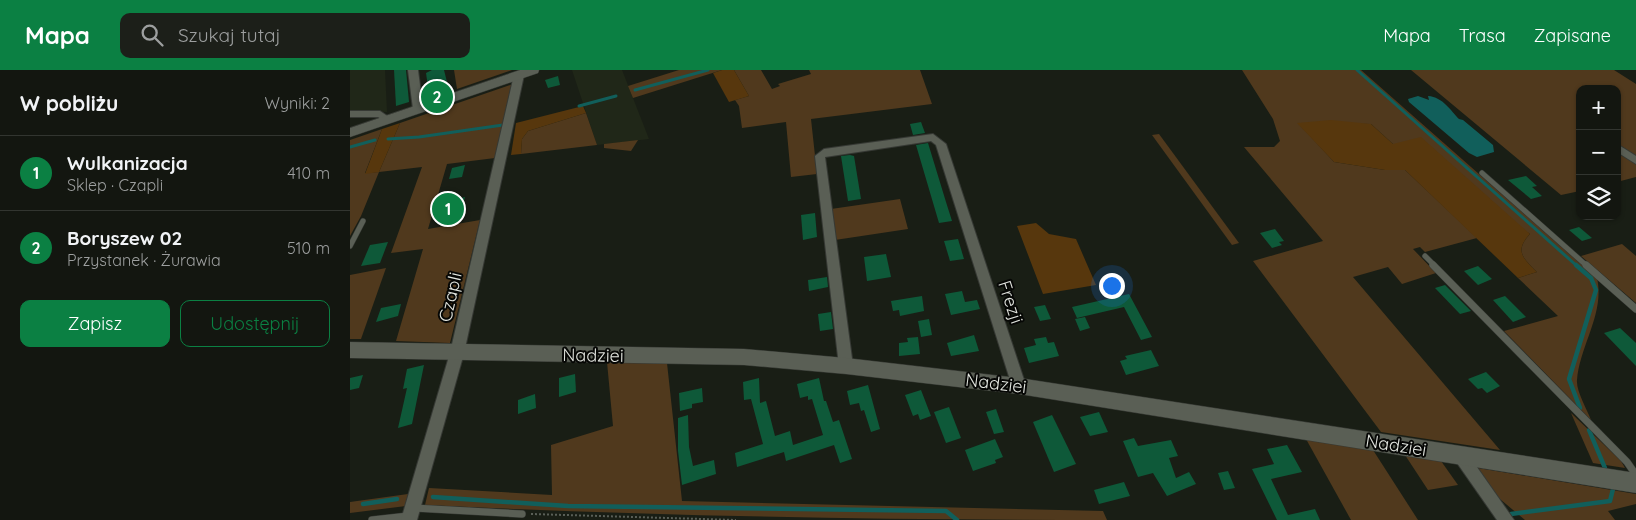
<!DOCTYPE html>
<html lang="pl">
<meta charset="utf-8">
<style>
body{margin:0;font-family:Quicksand,sans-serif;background:#1c1f19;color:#f1f3f6}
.controls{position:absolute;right:15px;top:15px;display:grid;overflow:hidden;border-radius:10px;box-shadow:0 1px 4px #0004}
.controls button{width:45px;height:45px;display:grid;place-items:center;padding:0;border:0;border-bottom:1px solid #323530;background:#131610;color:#f1f3f6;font:25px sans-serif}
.you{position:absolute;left:761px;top:215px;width:18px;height:18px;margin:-12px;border:4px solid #fff;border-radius:50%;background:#1a73e8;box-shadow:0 0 0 8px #1a73e833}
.badge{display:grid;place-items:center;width:32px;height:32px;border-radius:50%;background:#0b8043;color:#fff;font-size:16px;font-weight:700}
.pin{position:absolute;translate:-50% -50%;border:2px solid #fff;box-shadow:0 1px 5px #0006}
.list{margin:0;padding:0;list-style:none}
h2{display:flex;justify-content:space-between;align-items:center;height:65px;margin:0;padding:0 20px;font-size:21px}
h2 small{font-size:16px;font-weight:400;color:#9d9f9f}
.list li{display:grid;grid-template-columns:32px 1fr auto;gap:15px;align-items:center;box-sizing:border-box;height:75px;padding:0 20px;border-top:1px solid #323530}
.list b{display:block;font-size:19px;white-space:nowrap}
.list p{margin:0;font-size:16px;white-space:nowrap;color:#9d9f9f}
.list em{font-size:16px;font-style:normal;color:#9d9f9f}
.actions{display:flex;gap:10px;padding:15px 20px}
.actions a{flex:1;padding:11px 0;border:1px solid #0b8043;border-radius:10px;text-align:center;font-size:18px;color:#0b8043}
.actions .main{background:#0b8043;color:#fff}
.icon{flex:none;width:28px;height:28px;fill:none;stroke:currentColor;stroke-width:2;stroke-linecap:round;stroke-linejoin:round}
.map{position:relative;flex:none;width:1286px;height:450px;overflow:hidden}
header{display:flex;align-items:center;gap:30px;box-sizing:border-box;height:70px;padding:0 25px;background:#0b8043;color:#fff}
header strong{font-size:24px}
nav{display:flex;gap:28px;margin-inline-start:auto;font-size:18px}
.search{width:350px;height:45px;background:#1c1f19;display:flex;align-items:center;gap:12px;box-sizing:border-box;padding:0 18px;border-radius:10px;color:#9d9f9f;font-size:19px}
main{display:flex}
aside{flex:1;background:#131610}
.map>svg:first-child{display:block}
</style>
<header>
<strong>Mapa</strong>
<div class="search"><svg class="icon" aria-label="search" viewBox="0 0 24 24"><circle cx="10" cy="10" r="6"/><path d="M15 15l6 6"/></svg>Szukaj tutaj</div>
<nav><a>Mapa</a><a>Trasa</a><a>Zapisane</a></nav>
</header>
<main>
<aside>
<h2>W pobliżu<small>Wyniki: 2</small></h2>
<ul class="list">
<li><span class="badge">1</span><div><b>Wulkanizacja</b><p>Sklep · Czapli</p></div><em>410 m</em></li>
<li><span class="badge">2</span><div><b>Boryszew 02</b><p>Przystanek · Żurawia</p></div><em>510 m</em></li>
</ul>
<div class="actions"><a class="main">Zapisz</a><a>Udostępnij</a></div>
</aside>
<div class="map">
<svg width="1286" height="450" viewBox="0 0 1286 450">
<rect width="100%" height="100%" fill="#191e15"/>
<g fill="#202718">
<polygon points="0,0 35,0 37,42 0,41"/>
<polygon points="222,0 272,0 299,69 247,75"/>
</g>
<g fill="#50391d">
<polygon points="104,0 162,0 107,19"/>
<polygon points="329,0 372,0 283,28 278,16"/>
<polygon points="384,0 411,0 422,19 430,16 428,14 461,4 459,0 570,0 582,34 461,49 467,104 441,107 436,52 392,58 389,36 385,30 399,26"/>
<path d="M892 0H1011L1247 208C1255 243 1230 275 1227 310 1226 321 1237 339 1241 350L1154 261 1208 246 1168 208 1187 202C1173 188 1164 181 1180 164L1043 74 1021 54 948 53 984 92 1035 100H1055L1127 168 1075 182 1070 177 1063 179 1086 203 1052 214 1038 197 1003 207 1150 380 1031 362 903 191 973 171 894 77H924L930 71 923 49Z"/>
<polygon points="1061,0 1264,0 1286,14 1286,88 1267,75 1267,19 1230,19 1230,121 1211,125"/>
<polygon points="163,14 145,88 97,94 78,159 130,150 100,273 46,271 73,179 41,183 72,97 29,102 11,146 0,166 0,70 32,59 15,103 29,102 50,53"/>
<polygon points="236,43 247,75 171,84 172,69 178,61"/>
<polygon points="809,64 889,173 882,175 802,65"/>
<polygon points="288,70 281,81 254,78 254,74"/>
<polygon points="1267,81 1286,94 1286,107 1267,112"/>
<polygon points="550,129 558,159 485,170 481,139"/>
<polygon points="1272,174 1286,186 1286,233 1231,186"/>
<polygon points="36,198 11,269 0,269 0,205"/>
<path d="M257 292 317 293 332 431 753 441 757 450C529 450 302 446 75 435L79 418 202 425 201 375 263 356Z"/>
<polygon points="1221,343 1271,391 1275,398 1243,393"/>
<polygon points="956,369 1023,380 1068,450 1001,450"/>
<polygon points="1055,385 1091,391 1108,415 1078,420"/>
<polygon points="1122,397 1286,424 1286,434 1258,441 1265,450 1175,450 1138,419"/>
<polygon points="58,424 56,436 0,443 0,432"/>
</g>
<g fill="#57370d">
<polygon points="372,0 384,0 399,26 379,32 363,3"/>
<polygon points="233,36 236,43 178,61 172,69 171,84 161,85 166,53"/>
<path d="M981 50 1021 54 1043 74 1071 67 1180 164C1164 181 1173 188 1187 202L1168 208 1055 100H1035L984 92 947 53Z"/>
<polygon points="50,53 29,102 15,104 32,59"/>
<polygon points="686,153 699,164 726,169 746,215 693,224 667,156"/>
</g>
<path fill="#115f5b" d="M1068 26 1079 30 1078 26C1093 27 1101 41 1109 49L1113 50 1143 75 1144 82 1127 87 1119 83 1059 32 1058 29Z"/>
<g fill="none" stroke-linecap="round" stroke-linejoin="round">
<g stroke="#115f5b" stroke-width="3">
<polyline points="1007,0 1227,196"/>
<polyline points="285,20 358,0"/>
<polyline points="229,36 266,26"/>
<polyline points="38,69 69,67 153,55"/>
<polyline points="0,77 25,70"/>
</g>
<g stroke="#115f5b" stroke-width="4.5">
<polyline points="1226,195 1241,208 1246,220 1219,309 1230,338"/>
<polyline points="1239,360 1255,398"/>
<polyline points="83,427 218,436 596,441 607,450"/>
<polyline points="13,434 47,429"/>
<polyline points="1161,444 1260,431 1263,419"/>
</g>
</g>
<g fill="#0e5939">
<polygon points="44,0 56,0 59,32 46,36"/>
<polygon points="82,0 94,0 97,12 78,17 76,3"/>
<polygon points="208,6 210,15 198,18 195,10"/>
<polygon points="571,52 575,63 563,65 560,54"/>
<polygon points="578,73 596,132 602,151 589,153 566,75"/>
<polygon points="500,85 504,86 511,129 498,131 491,86"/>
<polygon points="115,95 112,107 99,109 102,98"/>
<polygon points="1176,106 1187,116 1182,117 1192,126 1181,129 1158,110"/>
<polygon points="115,127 109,150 87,154 94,131"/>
<polygon points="465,143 467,167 453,170 451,145"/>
<polygon points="1229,157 1242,168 1232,171 1219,160"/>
<polygon points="925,159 934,171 929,172 932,175 922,178 910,163"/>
<polygon points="608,169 614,189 600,191 594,171"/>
<polygon points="38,172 30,193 11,196 20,175"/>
<polygon points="536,184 541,207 517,211 514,187"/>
<polygon points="1128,196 1142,209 1128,215 1114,201"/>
<polygon points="477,207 478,217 459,221 458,210"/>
<polygon points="1095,215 1121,241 1110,244 1085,218"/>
<polygon points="612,221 615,232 627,230 630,239 601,245 595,224"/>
<polygon points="779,224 802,267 791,270 774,237 727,248 722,237"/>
<polygon points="572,226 574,241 550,246 549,240 543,241 541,231"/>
<polygon points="1155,226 1176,247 1163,252 1143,230"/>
<polygon points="51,234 48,246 26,252 31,238"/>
<polygon points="695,235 701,249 690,251 684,237"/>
<polygon points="481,242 483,259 470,261 468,244"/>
<polygon points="735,247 740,258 730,261 725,249"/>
<polygon points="579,249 582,265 571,267 568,251"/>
<polygon points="1270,258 1286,273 1286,296 1254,263"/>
<polygon points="624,265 629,281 601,286 597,273"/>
<polygon points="568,267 570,284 549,286 549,273 558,272 557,268"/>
<polygon points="696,267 698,273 704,272 709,286 679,293 674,278 686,275 684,269"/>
<polygon points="801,280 809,296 776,305 770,291 777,289 775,286"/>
<polygon points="74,295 62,354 48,358 57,318 53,319 57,299"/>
<polygon points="1136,302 1150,316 1137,323 1132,318 1128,319 1118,309"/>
<polygon points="225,304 226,322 209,327 209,308"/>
<polygon points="13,305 9,318 0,320 0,308"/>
<polygon points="409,308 410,333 416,331 425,366 440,361 443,375 473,365 462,329 458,330 458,326 450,328 447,314 469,308 474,331 476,331 483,352 489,350 502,389 490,393 484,375 436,391 434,382 387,397 385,383 413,374 401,329 394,330 393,312"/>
<polygon points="518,315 530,359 521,362 514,340 511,341 509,333 500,335 497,321"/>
<polygon points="352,318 353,332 342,334 342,338 330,341 329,323"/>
<polygon points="571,320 581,346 570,350 568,344 563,346 555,325"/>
<polygon points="185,324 186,338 168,344 168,330"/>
<polygon points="599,337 611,368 596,373 584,342"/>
<polygon points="646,339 654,362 644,364 636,342"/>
<polygon points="749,342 758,362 740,366 730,347"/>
<polygon points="338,345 339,377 343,396 364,390 366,404 332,415 328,381 328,348"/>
<polygon points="702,345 726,394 704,402 683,352"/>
<polygon points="784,368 788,376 821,370 828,386 819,388 826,408 839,402 846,414 817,426 803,403 788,407 773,371"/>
<polygon points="645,369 653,387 645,390 646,393 623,401 615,380"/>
<polygon points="937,375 952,402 921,409 938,445 965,439 970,450 927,450 902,399 924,394 917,379"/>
<polygon points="878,401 885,418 874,420 868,403"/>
<polygon points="774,412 780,426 749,434 744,420"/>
</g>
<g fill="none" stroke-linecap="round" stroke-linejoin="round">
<defs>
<g id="lane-far1">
<polyline points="1132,103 1237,196"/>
<polyline points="0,176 13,151"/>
<polyline points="1075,186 1085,196"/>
</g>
<g id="lane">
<polyline points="1083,195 1277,392 1286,405"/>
<polyline points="1236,195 1286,239"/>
<polyline points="64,438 172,444"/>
<polyline points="22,450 58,446"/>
</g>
<g id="street">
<polygon points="58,0 68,0 73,39 71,41 68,42 63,39"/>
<polygon points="169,2 174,5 114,283 67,450 51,450 100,283 164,5"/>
<polygon points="0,41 30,41 43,50 38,53 28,47 0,47"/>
<polygon points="583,64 596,74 676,316 674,320 669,322 664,320 662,316 586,75 581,71 475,87 503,296 501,300 496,302 491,300 489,296 465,86 474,79"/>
<polygon points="1267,74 1286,86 1286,94 1267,82"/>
<polygon points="1110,378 1115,380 1164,450 1147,450 1105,390 1103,385 1105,380"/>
</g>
<g id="secondary">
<polygon points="170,0 189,0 188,3 0,67 0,58"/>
<polygon points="0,272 394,279 496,288 669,308 1286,403 1286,423 669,324 496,304 394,295 0,288"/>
</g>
</defs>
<use href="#lane-far1" stroke="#363934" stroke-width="6"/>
<use href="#lane" stroke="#363934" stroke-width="8"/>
<use href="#street" stroke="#363934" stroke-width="2"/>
<use href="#secondary" stroke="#363934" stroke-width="1"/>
<polyline stroke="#5a5f57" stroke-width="2" stroke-dasharray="2 2" stroke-linecap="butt" points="181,444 386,450"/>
<use href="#lane-far1" stroke="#5a5f55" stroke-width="5"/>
<use href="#lane" stroke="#5a5f55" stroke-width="7"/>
<use href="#street" fill="#5a5f55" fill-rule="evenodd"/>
<use href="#secondary" fill="#5a5f55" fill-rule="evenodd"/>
</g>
<g text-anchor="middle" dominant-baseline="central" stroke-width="4" stroke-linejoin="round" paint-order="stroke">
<g font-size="18" fill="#e3e6e0" stroke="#060705">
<text transform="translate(100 227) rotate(-77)">Czapli</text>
<text transform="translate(661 232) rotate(72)">Frezji</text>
<text transform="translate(243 285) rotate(1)">Nadziei</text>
<text transform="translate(646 313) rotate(7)">Nadziei</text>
<text transform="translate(1046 375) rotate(9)">Nadziei</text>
</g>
</g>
</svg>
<div class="controls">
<button>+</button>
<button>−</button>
<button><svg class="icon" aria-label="layers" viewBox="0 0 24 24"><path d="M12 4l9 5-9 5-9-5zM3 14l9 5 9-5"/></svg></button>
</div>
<div class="you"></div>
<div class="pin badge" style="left:98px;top:139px">1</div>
<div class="pin badge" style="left:87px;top:27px">2</div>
</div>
</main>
